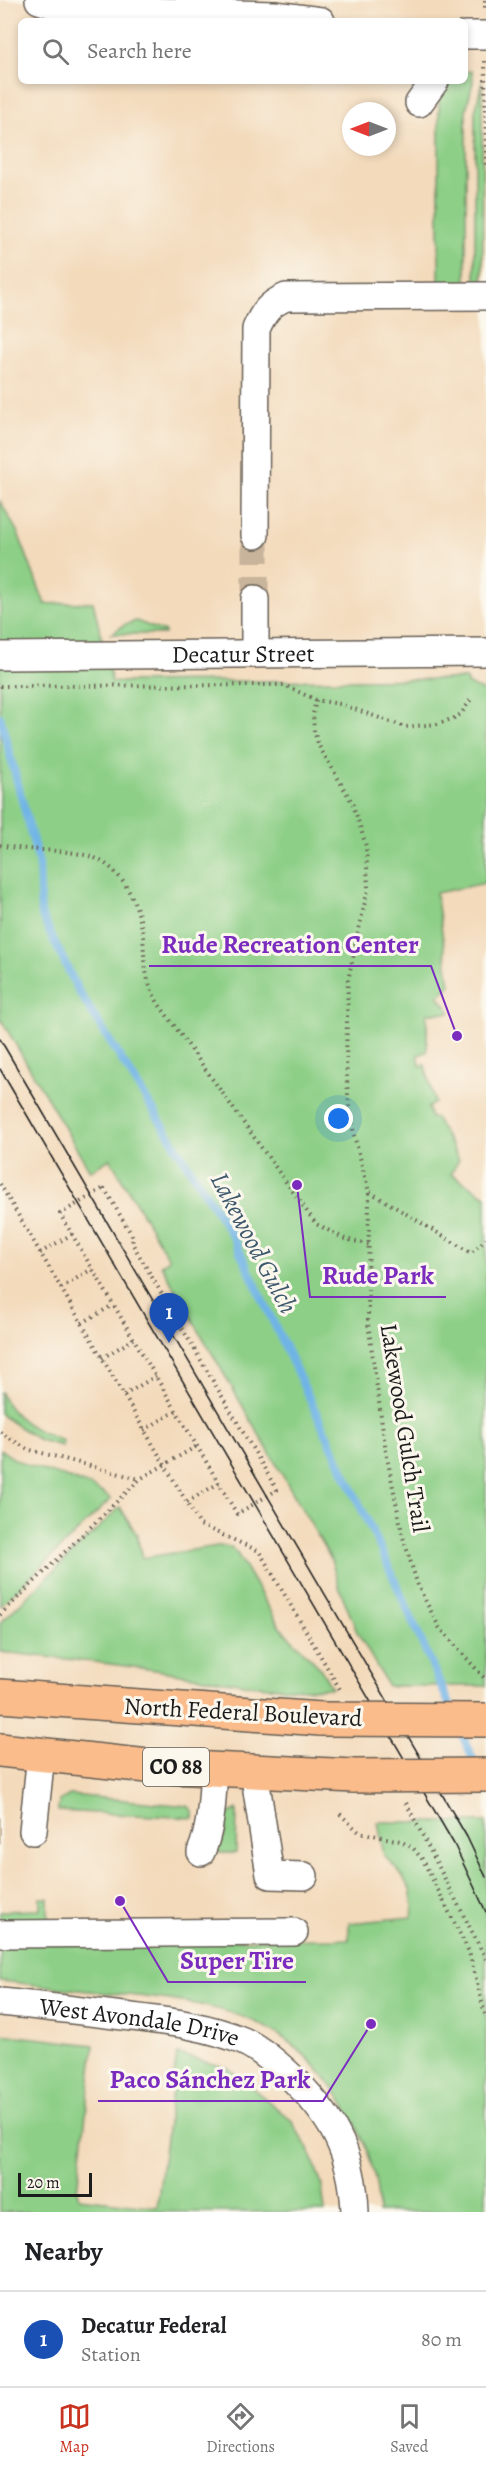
<!DOCTYPE html>
<meta charset="utf-8">
<style>
body{margin:0;font-family:Alegreya,serif;background:#f6f6f6;color:#202124}
.compass{position:absolute;left:342px;top:102px;width:54px;height:54px;border-radius:50%;background:#fff;box-shadow:0 3px 9px #0003;rotate:270deg}
.scale{position:absolute;left:18px;bottom:15px;width:74px;box-sizing:border-box;padding-left:6px;border:3px solid #1c1c1c;border-top:0;font-size:16px;line-height:21px;white-space:nowrap;color:#1c1c1c;-webkit-text-stroke:4px #fbf7ec;paint-order:stroke}
.you{position:absolute;left:339px;top:1119px;width:21px;height:21px;margin:-15px;border:4px solid #fff;border-radius:50%;background:#1a73e8;box-shadow:0 0 0 9px #1a73e833}
.badge{display:grid;place-items:center;width:39px;height:39px;border-radius:50%;background:#c8321e;color:#fff;font-size:20px;font-weight:700}
.pin{position:absolute;translate:-50% -50px;filter:drop-shadow(0 2px 3px #0008)}
.pin::after{content:'';position:absolute;top:32px;width:21px;height:18px;background:inherit;clip-path:polygon(0 0,100% 0,50% 100%)}
.list{margin:0;padding:0;list-style:none}
h2{display:flex;justify-content:space-between;align-items:center;height:78px;margin:0;padding:0 24px;font-size:26px}
h2 small{font-size:20px;font-weight:400;color:#757577}
.list li{display:grid;grid-template-columns:39px 1fr auto;gap:18px;align-items:center;box-sizing:border-box;height:96px;padding:0 24px;border-top:2px solid #e0e0e0}
.list b{display:block;font-size:22px;white-space:nowrap}
.list p{margin:0;font-size:20px;white-space:nowrap;color:#757577}
.list em{font-size:20px;font-style:normal;color:#757577}
.icon{flex:none;width:33px;height:33px;fill:none;stroke:currentColor;stroke-width:2;stroke-linecap:round;stroke-linejoin:round}
.map{position:relative;flex:none;width:486px;height:2212px;overflow:hidden}
.search{position:absolute;background:#fff;box-shadow:0 3px 9px #0003;left:18px;right:18px;top:18px;height:66px;display:flex;align-items:center;gap:15px;box-sizing:border-box;padding:0 21px;border-radius:9px;color:#757577;font-size:22px}
.sheet{height:174px;background:#fff}
nav{display:flex;justify-content:space-around;align-items:center;box-sizing:border-box;height:84px;border-top:2px solid #e0e0e0;background:#fff;font-size:16px;color:#757577}
nav a{display:grid;justify-items:center;gap:3px}
nav .on{color:#c8321e}
.map>svg:first-child{display:block}
</style>
<div class="map">
<svg width="486" height="2212" viewBox="0 0 486 2212">
<rect width="100%" height="100%" fill="#fbf7ec"/>
<filter id="ink" filterUnits="userSpaceOnUse"><feTurbulence type="fractalNoise" baseFrequency=".0167" numOctaves="2"/><feDisplacementMap in="SourceGraphic" scale="12" xChannelSelector="R" yChannelSelector="G"/><feConvolveMatrix kernelMatrix="1 2 1 2 8 2 1 2 1" color-interpolation-filters="sRGB"/></filter>
<filter id="wash" filterUnits="userSpaceOnUse"><feTurbulence type="fractalNoise" baseFrequency=".008" numOctaves="4" result="noise"/><feDisplacementMap in="SourceGraphic" scale="24" xChannelSelector="R" yChannelSelector="G"/><feGaussianBlur stdDeviation="1.35" result="paint"/><feColorMatrix in="noise" values="0 0 0 0 0 0 0 0 0 0 0 0 0 0 0 0 0 1.4 0 .05"/><feComposite in="paint" operator="in"/></filter>
<g filter="url(#wash)">
<rect width="100%" height="100%" fill="#f3dabb"/>
<g fill="#8dcf87" stroke="#547652" stroke-width="1.5">
<polygon points="472,71 473,82 466,110 466,292 439,292 439,95 454,81 465,81 465,72"/>
<polygon points="482,81 483,281 475,292 475,112"/>
<polygon points="0,501 18,533 45,604 93,602 112,682 466,679 467,684 486,692 486,883 436,893 450,985 438,996 450,1011 449,1013 427,1013 427,1052 418,1055 420,1066 425,1065 435,1103 428,1107 431,1118 435,1117 459,1160 451,1174 486,1196 486,1686 388,1686 357,1632 339,1587 331,1559 161,1265 169,1259 110,1159 90,1171 0,1018"/>
<polygon points="136,621 165,632 165,634 111,634 126,624"/>
<path d="M0 1391C12 1419 36 1431 63 1441L62 1446 39 1440 4 1417 0 1413Z"/>
<path d="M0 1449C32 1476 78 1472 111 1499L0 1606Z"/>
<path d="M120 1507 137 1535 142 1558 218 1546 231 1547 238 1555 280 1627 320 1668 332 1688C266 1692 219 1679 155 1670 104 1662 52 1658 0 1652V1623Z"/>
<polygon points="70,1795 188,1806 193,1811 193,1818 58,1811 59,1801"/>
<polygon points="237,1809 236,1853 219,1853 218,1850 224,1837 227,1815"/>
<path d="M378 1822H486V2212H378C379 2178 366 2142 349 2113 332 2082 306 2052 276 2033 229 2004 171 2000 118 1994 78 1990 39 1985 0 1981V1941L349 1939V1923L412 1917 413 1906 410 1889 399 1871 384 1856Z"/>
<polygon points="40,1898 48,1898 48,1924 0,1924 0,1911 40,1910"/>
<polygon points="0,2034 94,2045 77,2191 79,2198 157,2207 177,2054 228,2068 291,2120 311,2154 322,2186 325,2212 0,2212"/>
</g>
<g fill="none" stroke-linecap="round" stroke-linejoin="round">
<g stroke="#70b4e6" stroke-width="8">
<polyline points="0,717 39,864 41,914 79,992 233,1237 384,1556 452,1711"/>
<polyline points="459,1728 476,1766"/>
</g>
</g>
</g>
<g filter="url(#ink)">
<g fill="none" stroke-linecap="round" stroke-linejoin="round">
<g stroke="#c8b49b" stroke-width="27" stroke-dasharray="27 14" stroke-linecap="butt">
<polyline points="255,535 255,599"/>
<polyline points="0,1831 1,1831"/>
</g>
<defs>
<g id="minor">
<polyline points="39,0 66,9 274,15 321,21"/>
<polyline points="465,35 486,35"/>
<polyline points="419,103 435,81"/>
<path d="M255 535 256 329C263 313 269 304 286 297L486 296"/>
<polyline points="255,599 255,654"/>
<path id="s1" d="M0 656 486 652"/>
<polyline points="254,1771 270,1875 304,1876"/>
<polyline points="33,1831 41,1754"/>
<path d="M201 1852C212 1826 212 1798 214 1769"/>
<polyline points="0,1934 294,1932"/>
<path id="s2" d="M0 2002C41 2006 82 2011 123 2016 163 2021 206 2025 243 2041 259 2048 274 2061 287 2073 331 2114 353 2151 355 2212"/>
</g>
<g id="major">
<polyline points="0,1696 321,1719"/>
<polyline points="0,1750 148,1766 354,1776"/>
</g>
</defs>
<use href="#minor" stroke="#675e54" stroke-width="30"/>
<use href="#major" stroke="#675e54" stroke-width="36"/>
<g stroke="#675e54" stroke-width="4" stroke-dasharray="1.5 4.5" stroke-linecap="butt">
<polyline points="485,0 485,11"/>
<polyline points="485,61 486,168"/>
<polyline points="0,686 284,685 316,700 340,704 405,727 437,724 454,718 461,714 471,699"/>
<polyline points="316,700 313,714 314,731 319,746 353,804 366,846 368,888 348,980 346,1061 348,1096 354,1135 369,1192 368,1323 386,1452 403,1537 418,1586 439,1627 486,1680"/>
<path d="M0 845C30 852 63 848 92 857 122 867 140 906 143 936 144 952 144 970 150 986 152 992 155 997 158 1003L316 1224 345 1239 371 1245"/>
<polyline points="0,1184 200,1525 259,1551 341,1691"/>
<polygon points="104,1188 133,1237 132,1243 277,1490 237,1514 60,1214"/>
<polyline points="370,1192 471,1253 486,1239"/>
<polyline points="40,1253 72,1234"/>
<polyline points="61,1288 92,1269"/>
<polyline points="82,1323 113,1305"/>
<polyline points="102,1358 134,1339"/>
<polyline points="124,1395 156,1376"/>
<polyline points="144,1430 176,1411"/>
<polyline points="0,1432 27,1449 139,1479"/>
<polyline points="187,1502 219,1483"/>
<polyline points="0,1615 140,1479 197,1446"/>
<polyline points="406,1803 486,1959"/>
<polyline points="340,1814 359,1832 400,1841 413,1848 423,1860 469,1952 486,2018"/>
</g>
<use href="#minor" stroke="#fff" stroke-width="27"/>
<use href="#major" stroke="#fabc8b" stroke-width="33"/>
<g stroke="#1c1c1c" stroke-width="1.5">
<polyline points="0,1039 467,1837 486,1877"/>
<polyline points="0,1069 454,1844 486,1912"/>
</g>
<defs>
<g id="major-bridge">
<polyline points="321,1719 486,1720"/>
<polyline points="354,1776 486,1775"/>
</g>
</defs>
<use href="#major-bridge" stroke="#675e54" stroke-width="36" stroke-linecap="butt"/>
<use href="#major-bridge" stroke="#fabc8b" stroke-width="33"/>
</g>
</g>
<g text-anchor="middle" dominant-baseline="central" stroke-width="6" stroke-linejoin="round" paint-order="stroke">
<rect fill="#fbf7ec" stroke="#5f5e5a" stroke-width="1.5" x="143" y="1748" width="66" height="38" rx="4.5"/>
<g font-size="22" font-weight="bold" fill="#1c1c1c">
<text x="176" y="1767">CO 88</text>
</g>
<g font-size="24" fill="#1c1c1c" stroke="#fbf7ec">
<text stroke="none"><textPath href="#s1" startOffset="243">Decatur Street</textPath></text>
<text transform="translate(405 1428) rotate(81)">Lakewood Gulch Trail</text>
<text transform="translate(243 1712) rotate(3)">North Federal Boulevard</text>
<text stroke="none"><textPath href="#s2" startOffset="141">West Avondale Drive</textPath></text>
</g>
<g font-size="26" font-style="italic" fill="#3e596d" stroke="#fbf7ec">
<text transform="translate(254 1243) rotate(62)">Lakewood Gulch</text>
</g>
</g>
<path fill="none" stroke="#7b2cbf" stroke-width="2" d="M457 1036L431 966H149M297 1185L310 1297H446M120 1901L168 1982H306M371 2024L323 2101H98"/>
<g fill="#7b2cbf" stroke="#fbf7ec" stroke-width="2">
<circle cx="457" cy="1036" r="6"/>
<circle cx="297" cy="1185" r="6"/>
<circle cx="120" cy="1901" r="6"/>
<circle cx="371" cy="2024" r="6"/>
</g>
<g font-size="26" text-anchor="middle" font-weight="bold" fill="#7b2cbf" stroke="#fbf7ec" stroke-width="6" stroke-linejoin="round" paint-order="stroke">
<text x="290" y="953">Rude Recreation Center</text>
<text x="378" y="1284">Rude Park</text>
<text x="237" y="1969">Super Tire</text>
<text x="210" y="2088">Paco Sánchez Park</text>
</g>
</svg>
<svg class="compass" viewBox="-18 -18 36 36"><path d="M0-13l5 13h-10z" fill="#e53935"/><path d="M0 13l5-13h-10z" fill="#757577"/></svg>
<div class="scale">20 m</div>
<div class="you"></div>
<div class="pin badge" style="left:169px;top:1343px;background:#1a4fb4">1</div>
<div class="search"><svg class="icon" aria-label="search" viewBox="0 0 24 24"><circle cx="10" cy="10" r="6"/><path d="M15 15l6 6"/></svg>Search here</div>
</div>
<section class="sheet">
<h2>Nearby<small></small></h2>
<ul class="list">
<li><span class="badge" style="background:#1a4fb4">1</span><div><b>Decatur Federal</b><p>Station</p></div><em>80 m</em></li>
</ul>
</section>
<nav>
<a class="on"><svg class="icon" aria-label="map" viewBox="0 0 24 24"><path d="M3 6l6-2 6 2 6-2v14l-6 2-6-2-6 2zM9 4v14M15 6v14"/></svg>Map</a>
<a><svg class="icon" aria-label="directions" viewBox="0 0 24 24"><path d="M12 3l9 9-9 9-9-9zM9 14v-3h6M13 9l2 2-2 2"/></svg>Directions</a>
<a><svg class="icon" aria-label="saved" viewBox="0 0 24 24"><path d="M7 4h10v16l-5-4-5 4z"/></svg>Saved</a>
</nav>
